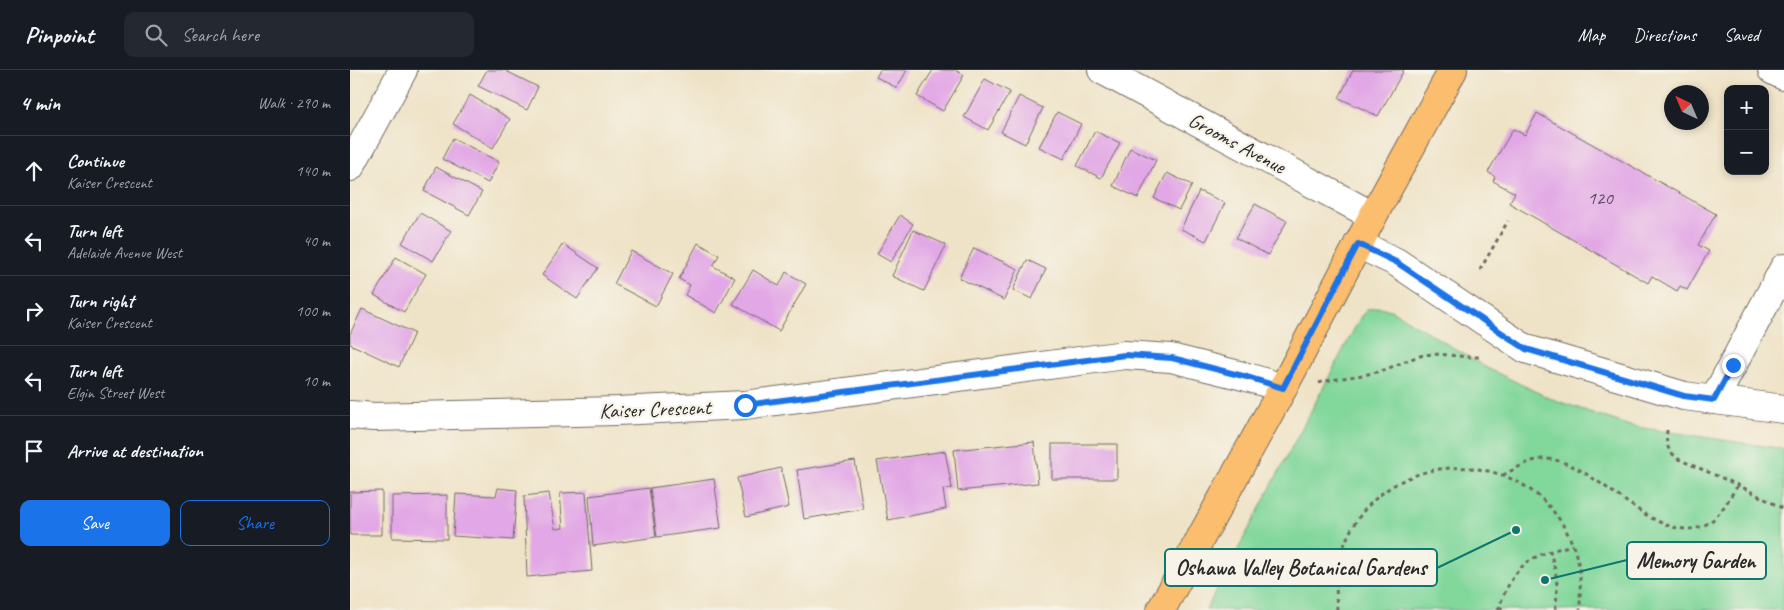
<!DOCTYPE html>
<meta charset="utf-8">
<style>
body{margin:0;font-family:Caveat,sans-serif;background:#242831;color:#f1f3f6}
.controls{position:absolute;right:15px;top:15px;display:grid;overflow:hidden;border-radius:10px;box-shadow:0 2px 8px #0003}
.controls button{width:45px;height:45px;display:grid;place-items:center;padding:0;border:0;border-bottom:1px solid #363941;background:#171b24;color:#f1f3f6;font:25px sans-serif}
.compass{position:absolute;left:1314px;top:15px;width:45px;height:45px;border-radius:50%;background:#171b24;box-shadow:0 2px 8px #0003;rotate:316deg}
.stop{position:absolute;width:15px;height:15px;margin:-11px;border:4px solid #1a73e8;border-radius:50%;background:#fff}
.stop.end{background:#1a73e8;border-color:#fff;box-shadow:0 1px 5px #0008}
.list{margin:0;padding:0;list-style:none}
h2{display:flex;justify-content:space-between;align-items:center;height:65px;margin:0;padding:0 20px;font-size:21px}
h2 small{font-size:16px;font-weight:400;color:#9ea1a6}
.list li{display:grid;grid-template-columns:32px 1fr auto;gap:15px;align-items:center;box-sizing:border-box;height:70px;padding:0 20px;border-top:1px solid #363941}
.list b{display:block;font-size:19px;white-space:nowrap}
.list p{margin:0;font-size:16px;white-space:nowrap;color:#9ea1a6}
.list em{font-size:16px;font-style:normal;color:#9ea1a6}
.actions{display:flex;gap:10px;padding:15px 20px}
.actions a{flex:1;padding:11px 0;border:1px solid #1a73e8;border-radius:10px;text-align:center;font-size:18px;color:#1a73e8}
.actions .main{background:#1a73e8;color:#fff}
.icon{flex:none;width:28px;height:28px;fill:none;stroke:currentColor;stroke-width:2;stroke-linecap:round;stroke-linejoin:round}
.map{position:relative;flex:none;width:1434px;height:540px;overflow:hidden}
header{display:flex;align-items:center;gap:30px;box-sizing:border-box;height:70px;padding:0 25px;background:#171b24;border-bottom:1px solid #363941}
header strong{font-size:24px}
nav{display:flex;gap:28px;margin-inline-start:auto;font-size:18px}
.search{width:350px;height:45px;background:#242831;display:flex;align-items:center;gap:12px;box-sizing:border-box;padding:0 18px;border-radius:10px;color:#9ea1a6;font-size:19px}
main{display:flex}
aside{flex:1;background:#171b24}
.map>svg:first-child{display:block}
</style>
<header>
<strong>Pinpoint</strong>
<div class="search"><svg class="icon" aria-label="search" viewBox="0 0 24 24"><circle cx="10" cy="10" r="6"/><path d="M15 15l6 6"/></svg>Search here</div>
<nav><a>Map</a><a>Directions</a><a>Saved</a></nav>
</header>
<main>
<aside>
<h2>4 min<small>Walk · 290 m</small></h2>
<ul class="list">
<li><svg class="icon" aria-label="ahead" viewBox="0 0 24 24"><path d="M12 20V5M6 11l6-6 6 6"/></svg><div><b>Continue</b><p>Kaiser Crescent</p></div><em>140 m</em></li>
<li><svg class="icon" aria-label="left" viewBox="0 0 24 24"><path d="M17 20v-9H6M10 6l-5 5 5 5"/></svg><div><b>Turn left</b><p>Adelaide Avenue West</p></div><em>40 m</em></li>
<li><svg class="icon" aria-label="right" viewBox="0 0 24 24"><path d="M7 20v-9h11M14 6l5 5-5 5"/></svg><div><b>Turn right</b><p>Kaiser Crescent</p></div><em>100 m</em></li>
<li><svg class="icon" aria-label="left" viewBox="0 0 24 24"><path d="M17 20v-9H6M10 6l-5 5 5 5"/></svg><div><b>Turn left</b><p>Elgin Street West</p></div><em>10 m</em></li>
<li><svg class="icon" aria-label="arrive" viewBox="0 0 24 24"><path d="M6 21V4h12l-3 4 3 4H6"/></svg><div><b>Arrive at destination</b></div></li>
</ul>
<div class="actions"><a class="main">Save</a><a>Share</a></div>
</aside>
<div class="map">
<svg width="1434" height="540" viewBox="0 0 1434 540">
<rect width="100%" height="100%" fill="#f7f3e8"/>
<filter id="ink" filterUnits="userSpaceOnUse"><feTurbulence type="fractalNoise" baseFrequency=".02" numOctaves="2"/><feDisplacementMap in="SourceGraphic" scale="10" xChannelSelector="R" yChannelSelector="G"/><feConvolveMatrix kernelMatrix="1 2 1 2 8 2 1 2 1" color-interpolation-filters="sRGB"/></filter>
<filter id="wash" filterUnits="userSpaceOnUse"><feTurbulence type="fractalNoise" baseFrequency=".0096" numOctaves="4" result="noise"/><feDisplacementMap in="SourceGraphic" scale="20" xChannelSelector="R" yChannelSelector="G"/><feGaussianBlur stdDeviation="1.12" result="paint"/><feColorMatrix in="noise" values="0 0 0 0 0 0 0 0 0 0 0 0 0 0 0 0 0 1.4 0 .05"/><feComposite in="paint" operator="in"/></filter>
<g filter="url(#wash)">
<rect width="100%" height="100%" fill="#efe3c7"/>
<polygon fill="#82d79b" stroke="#568163" points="1030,237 1041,240 1135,297 1199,328 1280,356 1434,379 1434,540 856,540 1011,246 1018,239"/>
<g id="blocks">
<g fill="#e2a7e6">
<polygon points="137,0 154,0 188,17 177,40 128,16"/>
<polygon points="530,0 557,0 547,18 526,7"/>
<polygon points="583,0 605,0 614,5 593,41 567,26"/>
<polygon points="1003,0 1054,0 1028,46 989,28"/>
<polygon points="635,9 660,22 638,60 614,47"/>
<polygon points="120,25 160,49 143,78 103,54"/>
<polygon points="669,26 693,38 675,74 651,62"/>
<polygon points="707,42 731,54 714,89 689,77"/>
<polygon points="1187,43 1366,144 1348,175 1359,181 1337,220 1330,216 1327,221 1302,206 1298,213 1159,133 1165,123 1143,111 1145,107 1138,102 1163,59 1175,65"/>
<polygon points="745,61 770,73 751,108 727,96"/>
<polygon points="103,68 149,92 138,113 92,89"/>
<polygon points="780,78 806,90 788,128 763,116"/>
<polygon points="86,97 132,122 119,145 74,121"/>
<polygon points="817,103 842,115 829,140 804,128"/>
<polygon points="849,121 875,133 856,171 831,159"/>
<polygon points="905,134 937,151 918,185 886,168"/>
<polygon points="70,143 101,161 83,191 52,173"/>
<polygon points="550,145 563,154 541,192 527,184"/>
<polygon points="563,160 596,175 574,221 542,206"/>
<polygon points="348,173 369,185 363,196 385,208 366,243 335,225 340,215 329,209"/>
<polygon points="213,174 248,198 227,229 192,205"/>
<polygon points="624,178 668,199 654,230 609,208"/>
<polygon points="281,181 323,204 306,236 264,214"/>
<polygon points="46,187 76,204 54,242 24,225"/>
<polygon points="677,190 696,199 682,229 663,220"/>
<polygon points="403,200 429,216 436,202 456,214 429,261 383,234"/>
<polygon points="12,239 64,263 49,297 0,274 0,264"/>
<polygon points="684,372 688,413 608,421 604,380"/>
<rect x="702" y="374" width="65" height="35"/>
<polygon points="595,381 602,418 593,420 596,439 538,450 527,391"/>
<polygon points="505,391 513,439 454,449 447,400"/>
<polygon points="431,398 439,437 396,447 387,408"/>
<polygon points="364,409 371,458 307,467 300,418"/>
<polygon points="148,418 167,420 163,470 103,466 106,424 146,426"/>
<polygon points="299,418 306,467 243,476 239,426"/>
<polygon points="32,421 32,465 0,465 0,422"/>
<polygon points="236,422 242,501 177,507 174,426 199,423 205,459 213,458 210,423"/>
<polygon points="97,425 97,469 42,468 42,426"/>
</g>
</g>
</g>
<g filter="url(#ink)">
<use href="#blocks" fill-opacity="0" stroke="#706b62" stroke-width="1"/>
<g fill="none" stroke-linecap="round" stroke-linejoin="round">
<defs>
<g id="minor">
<polyline points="752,0 1023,146"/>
<polyline points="1422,0 1434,6"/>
<polyline points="0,97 53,0"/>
<polyline points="1008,174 1046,192 1176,279 1334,326 1434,339"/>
<polyline points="1364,330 1434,198"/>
<polyline points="0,345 24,347 267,341 395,335 775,285 821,288 897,307 933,318"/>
</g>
<polyline id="major" points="811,540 933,318 1023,146 1103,0"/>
</defs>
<use href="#minor" stroke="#706b62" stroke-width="30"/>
<use href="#major" stroke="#706b62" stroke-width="30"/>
<g stroke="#706b62" stroke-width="3" stroke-dasharray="4 4" stroke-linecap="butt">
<polyline points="1130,200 1158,151"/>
<path d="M969 313C989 307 1010 307 1030 301 1045 297 1059 288 1074 285 1091 282 1111 288 1129 287"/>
<path d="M1317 360C1316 375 1316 378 1328 389L1388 415 1434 439"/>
<path d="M1153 405C1165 399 1179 390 1192 389 1244 385 1309 486 1360 452 1371 444 1380 427 1388 415"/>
<path d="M1199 480C1207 500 1209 519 1205 540"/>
<polyline points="1149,537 1155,540"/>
<path d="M987 540C985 517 987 495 995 473 1025 396 1124 375 1186 424 1209 443 1224 469 1229 498 1231 512 1230 526 1230 540"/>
<path d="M1148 540C1164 495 1177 486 1223 475"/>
</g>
<use href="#minor" stroke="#fff" stroke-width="28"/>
<use href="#major" stroke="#fbbd6e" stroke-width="28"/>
</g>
</g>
<g fill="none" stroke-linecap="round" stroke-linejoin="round" filter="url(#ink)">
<polyline stroke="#1a73e8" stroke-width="6" points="395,335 775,285 822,288 897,307 933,318 1008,174 1046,192 1176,279 1334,326 1364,330 1383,295"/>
</g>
<g text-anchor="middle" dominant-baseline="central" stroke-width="4.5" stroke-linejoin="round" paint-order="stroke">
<g font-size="19" fill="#594a5a">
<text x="1250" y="128">120</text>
</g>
<g font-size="21" fill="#2b2b2b" stroke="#f7f3e8">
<text transform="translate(887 73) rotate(28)">Grooms Avenue</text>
<text transform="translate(305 339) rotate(-2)">Kaiser Crescent</text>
</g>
</g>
<path fill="none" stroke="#0f766e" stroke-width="2" d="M1195 510L1277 490M1166 460L1087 498"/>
<g fill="#0f766e" stroke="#f7f3e8" stroke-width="2">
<circle cx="1195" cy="510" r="5"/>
<circle cx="1166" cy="460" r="5"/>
</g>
<g fill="#f7f3e8" stroke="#0f766e" stroke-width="2">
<rect x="1277" y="472" width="139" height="37" rx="5"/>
<rect x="815" y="479" width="272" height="37" rx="5"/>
</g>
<g font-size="22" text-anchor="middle" font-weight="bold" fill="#2b2b2b">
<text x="1346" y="498">Memory Garden</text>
<text x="951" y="505">Oshawa Valley Botanical Gardens</text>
</g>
</svg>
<div class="controls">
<button>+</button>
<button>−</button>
</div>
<svg class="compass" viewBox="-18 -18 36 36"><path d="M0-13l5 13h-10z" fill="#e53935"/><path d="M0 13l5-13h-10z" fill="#9ea1a6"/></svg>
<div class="stop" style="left:395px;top:335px"></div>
<div class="stop end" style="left:1383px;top:295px"></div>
</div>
</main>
